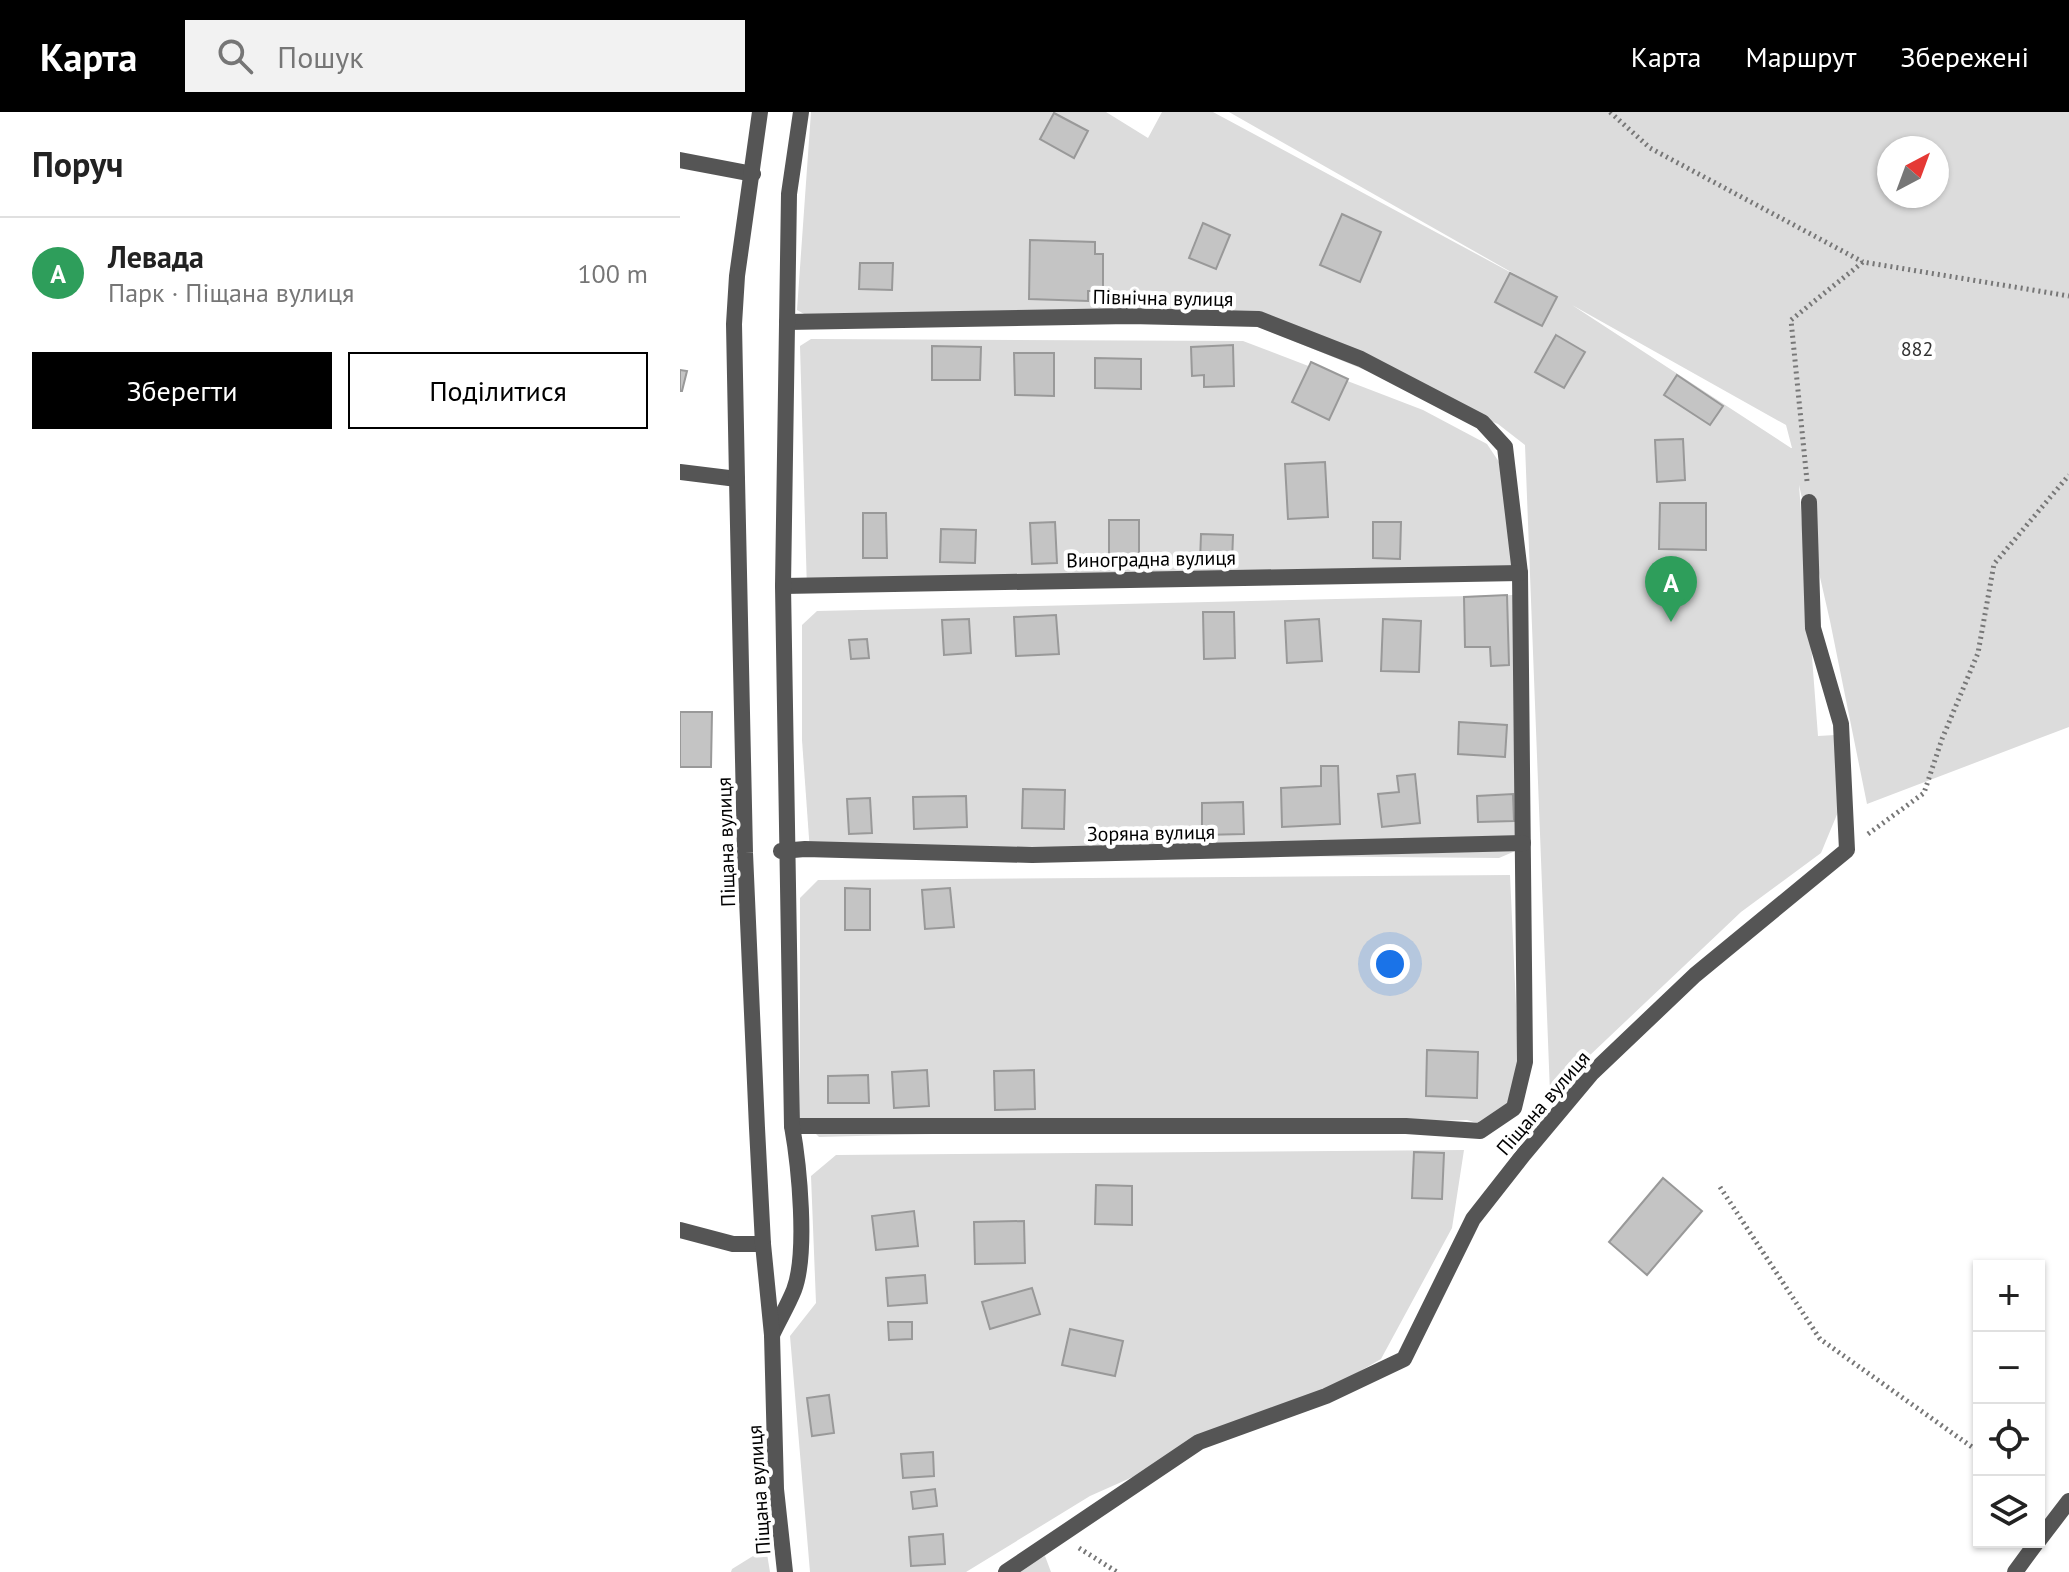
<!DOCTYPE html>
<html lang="uk">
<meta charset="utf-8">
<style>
body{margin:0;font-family:"PT Sans",sans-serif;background:#f2f2f2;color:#222}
.controls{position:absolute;right:24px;bottom:24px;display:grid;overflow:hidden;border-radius:0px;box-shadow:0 2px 6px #0004}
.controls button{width:72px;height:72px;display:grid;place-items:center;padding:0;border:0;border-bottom:2px solid #e0e0e0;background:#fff;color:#222;font:40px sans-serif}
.compass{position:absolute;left:1197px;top:24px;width:72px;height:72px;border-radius:50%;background:#fff;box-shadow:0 2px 6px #0004;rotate:41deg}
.you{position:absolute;left:710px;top:852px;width:28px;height:28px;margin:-20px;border:6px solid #fff;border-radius:50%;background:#1a73e8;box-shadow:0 0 0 12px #1a73e833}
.badge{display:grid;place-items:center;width:52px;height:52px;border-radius:50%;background:#000;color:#fff;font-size:26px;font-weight:700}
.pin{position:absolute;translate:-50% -66px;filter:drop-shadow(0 2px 4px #0008)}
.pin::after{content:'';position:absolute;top:42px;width:28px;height:24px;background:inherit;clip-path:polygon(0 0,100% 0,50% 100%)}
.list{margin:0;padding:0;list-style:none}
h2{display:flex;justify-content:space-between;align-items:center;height:104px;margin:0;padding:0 32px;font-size:34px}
h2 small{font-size:26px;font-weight:400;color:#767676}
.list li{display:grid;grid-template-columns:52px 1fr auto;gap:24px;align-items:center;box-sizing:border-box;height:112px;padding:0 32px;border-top:2px solid #e0e0e0}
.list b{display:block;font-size:30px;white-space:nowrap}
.list p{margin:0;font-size:26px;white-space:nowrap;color:#767676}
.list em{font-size:26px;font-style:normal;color:#767676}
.actions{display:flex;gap:16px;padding:24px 32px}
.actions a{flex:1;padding:18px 0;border:2px solid #000;border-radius:0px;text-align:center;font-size:28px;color:#000}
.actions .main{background:#000;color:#fff}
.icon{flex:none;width:44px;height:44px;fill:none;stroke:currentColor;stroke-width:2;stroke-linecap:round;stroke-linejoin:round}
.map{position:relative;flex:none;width:1389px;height:1460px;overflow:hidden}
header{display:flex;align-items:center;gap:48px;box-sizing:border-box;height:112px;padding:0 40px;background:#000;color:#fff}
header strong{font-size:38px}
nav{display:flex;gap:44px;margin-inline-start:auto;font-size:28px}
.search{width:560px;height:72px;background:#f2f2f2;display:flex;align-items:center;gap:20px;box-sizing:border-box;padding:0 28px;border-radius:0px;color:#767676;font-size:30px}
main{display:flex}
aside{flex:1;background:#fff}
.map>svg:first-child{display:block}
</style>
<header>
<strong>Карта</strong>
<div class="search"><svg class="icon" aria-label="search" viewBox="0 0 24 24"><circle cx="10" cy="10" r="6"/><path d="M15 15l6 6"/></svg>Пошук</div>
<nav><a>Карта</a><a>Маршрут</a><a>Збережені</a></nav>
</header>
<main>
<aside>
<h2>Поруч<small></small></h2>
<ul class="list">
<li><span class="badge" style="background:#2e9e5b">A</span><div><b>Левада</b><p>Парк · Піщана вулиця</p></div><em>100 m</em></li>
</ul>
<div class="actions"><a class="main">Зберегти</a><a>Поділитися</a></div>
</aside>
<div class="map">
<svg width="1389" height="1460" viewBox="0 0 1389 1460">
<rect width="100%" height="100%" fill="#fff"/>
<g fill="#dcdcdc" fill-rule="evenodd">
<path d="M131 0H426L468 26 482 0H533L854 173 549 0H1389V615L1187 692 1150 509 1119 373 1138 624 1155 623 1158 700 1141 741 1061 800 870 981 845 333 818 312 554 205 133 207 117 198ZM1209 36H1257V84H1209ZM892 193 1106 313 1112 336H1111Z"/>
<polygon points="131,227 563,229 743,298 807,332 825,359 834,459 127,479 120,234"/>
<polygon points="834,483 840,737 819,746 130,740 122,628 122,513 137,499"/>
<polygon points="830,763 839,960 827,995 807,1014 787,1008 139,1025 120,1006 120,786 138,768"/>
<polygon points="784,1038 772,1116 701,1247 646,1279 410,1384 286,1460 130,1460 110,1224 136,1191 131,1064 156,1043"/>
<polygon points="86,1436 90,1460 51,1460 52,1457"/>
<polygon points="365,1444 371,1460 334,1460"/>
</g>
<g fill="#c4c4c4" stroke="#999" stroke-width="2">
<polygon points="374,1 408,19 394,46 360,27"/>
<polygon points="662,102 701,120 680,170 640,153"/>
<polygon points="523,111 550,123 536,157 509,146"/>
<polygon points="350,128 415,130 415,142 423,142 423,179 408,179 408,189 349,187"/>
<polygon points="180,151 213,151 212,178 179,177"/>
<polygon points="830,161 877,185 862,214 815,190"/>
<polygon points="876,223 905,240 884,276 855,260"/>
<polygon points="553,233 554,274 524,275 524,263 512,264 511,235"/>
<polygon points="252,234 301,235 300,268 252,268"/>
<polygon points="334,241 374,241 374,284 335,283"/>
<polygon points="415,246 461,247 461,277 415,276"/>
<polygon points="631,250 668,267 649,308 612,290"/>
<polygon points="0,258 7,259 2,279 0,279"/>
<polygon points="997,263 1043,294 1030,313 984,283"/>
<polygon points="1003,327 1005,368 977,370 975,328"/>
<polygon points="645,350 648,405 608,407 605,352"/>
<polygon points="980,391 1026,391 1026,438 979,437"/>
<polygon points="183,401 206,401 207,446 183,446"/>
<rect x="429" y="408" width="30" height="39"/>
<polygon points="375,410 377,451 352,452 350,411"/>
<polygon points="693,410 721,410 720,447 693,446"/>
<polygon points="261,417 296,418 295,451 260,450"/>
<polygon points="521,422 553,423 552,451 520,450"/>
<polygon points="827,483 829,553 811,554 810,535 785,535 784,485"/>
<polygon points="523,500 554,500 555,546 524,547"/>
<polygon points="376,503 379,542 336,544 334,505"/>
<polygon points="289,507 291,541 264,543 262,508"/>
<polygon points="639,507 642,549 607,551 605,509"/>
<polygon points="703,507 741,509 739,560 701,559"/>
<polygon points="187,527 189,546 171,547 169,528"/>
<polygon points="0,600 32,600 31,655 0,655"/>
<polygon points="779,610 827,613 825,645 778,642"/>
<polygon points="641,654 658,654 660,712 602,715 601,676 641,674"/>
<polygon points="735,662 740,711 702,715 698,682 719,680 717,664"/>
<polygon points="343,677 385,678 384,717 342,716"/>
<polygon points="833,682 834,709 798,710 797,684"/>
<polygon points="286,684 287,715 234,717 233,685"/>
<polygon points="190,686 192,721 169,722 167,687"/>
<polygon points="563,690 564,722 522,723 522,691"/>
<polygon points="165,776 190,777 190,818 165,818"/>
<polygon points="270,776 274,815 245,817 242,778"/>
<polygon points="747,938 798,940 797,986 746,984"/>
<polygon points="247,958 249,994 214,996 212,960"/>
<polygon points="354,958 355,997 315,998 314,959"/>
<polygon points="188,963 189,991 148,991 148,964"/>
<polygon points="734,1040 764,1041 762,1087 732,1086"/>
<polygon points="983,1066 1022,1099 967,1163 929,1130"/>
<polygon points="416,1073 452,1074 452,1113 415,1112"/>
<polygon points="234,1099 238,1134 196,1138 192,1104"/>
<polygon points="344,1109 345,1151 295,1152 294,1110"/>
<polygon points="245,1163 247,1191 208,1194 206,1166"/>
<polygon points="352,1176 360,1202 310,1217 302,1190"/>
<polygon points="208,1210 232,1210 232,1227 209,1228"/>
<polygon points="390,1217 443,1229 435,1264 382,1253"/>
<polygon points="149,1283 154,1321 132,1324 127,1286"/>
<polygon points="253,1340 254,1364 223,1366 221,1342"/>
<polygon points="255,1377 257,1394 233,1397 231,1380"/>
<polygon points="263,1422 265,1452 231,1454 229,1425"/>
</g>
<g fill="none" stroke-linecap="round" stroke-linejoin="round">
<g stroke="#777" stroke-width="5" stroke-dasharray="2 4" stroke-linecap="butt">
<polyline points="930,0 970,36 1183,150"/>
<polyline points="1127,369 1111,208 1183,150 1389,184"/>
<polyline points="1188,722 1244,681 1262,627 1298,541 1314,452 1389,363"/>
<polyline points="1040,1075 1140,1227 1299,1340"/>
<polyline points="399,1436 437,1460"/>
</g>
<g stroke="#555" stroke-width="16">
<polyline points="0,48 73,62"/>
<polyline points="107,210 450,204 579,207 681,247 802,310 825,335 840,461 845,950 834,996 800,1019 726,1014 112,1014"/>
<polyline points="0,360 57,367"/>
<polyline points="103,474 840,461"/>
<polyline points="101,739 125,737 352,743 843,731"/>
<polyline points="0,1118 53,1132 83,1132"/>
<path d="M92 1223C99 1208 108 1193 114 1178 128 1141 119 1053 112 1014L103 474 109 82 121 0"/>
<polyline points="1359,1428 1389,1389"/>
<polyline points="326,1460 519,1330 646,1284 724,1247 793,1107 844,1042 911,962 1015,863 1167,738 1161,612 1133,516 1129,390"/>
<polyline points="1335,1460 1357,1430"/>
</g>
<polyline stroke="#555" stroke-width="16" points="80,0 57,164 54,212 57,367 65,741 77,1016 83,1132 92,1223 96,1377 105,1460"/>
</g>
<g text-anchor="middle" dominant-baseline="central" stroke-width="8" stroke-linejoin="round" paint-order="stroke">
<g font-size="20" fill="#000" stroke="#fff">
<text transform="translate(483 186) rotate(1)">Північна вулиця</text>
<text transform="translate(471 447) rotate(-1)">Виноградна вулиця</text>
<text transform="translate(471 721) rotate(-1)">Зоряна вулиця</text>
<text transform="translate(46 730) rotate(-92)">Піщана вулиця</text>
<text transform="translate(863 991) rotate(-49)">Піщана вулиця</text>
<text transform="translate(79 1378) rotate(-94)">Піщана вулиця</text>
</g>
<g font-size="20" fill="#333" stroke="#fff">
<text x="1237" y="237">882</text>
</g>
</g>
</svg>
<div class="controls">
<button>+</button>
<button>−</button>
<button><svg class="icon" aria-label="locate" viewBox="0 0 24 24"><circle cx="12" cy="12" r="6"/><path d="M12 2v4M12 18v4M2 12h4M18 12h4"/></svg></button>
<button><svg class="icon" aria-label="layers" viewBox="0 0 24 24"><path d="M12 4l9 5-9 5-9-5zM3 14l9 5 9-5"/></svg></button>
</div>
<svg class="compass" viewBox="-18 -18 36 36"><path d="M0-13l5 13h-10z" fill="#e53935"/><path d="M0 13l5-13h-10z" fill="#767676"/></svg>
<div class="you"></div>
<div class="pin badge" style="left:991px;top:510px;background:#2e9e5b">A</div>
</div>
</main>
